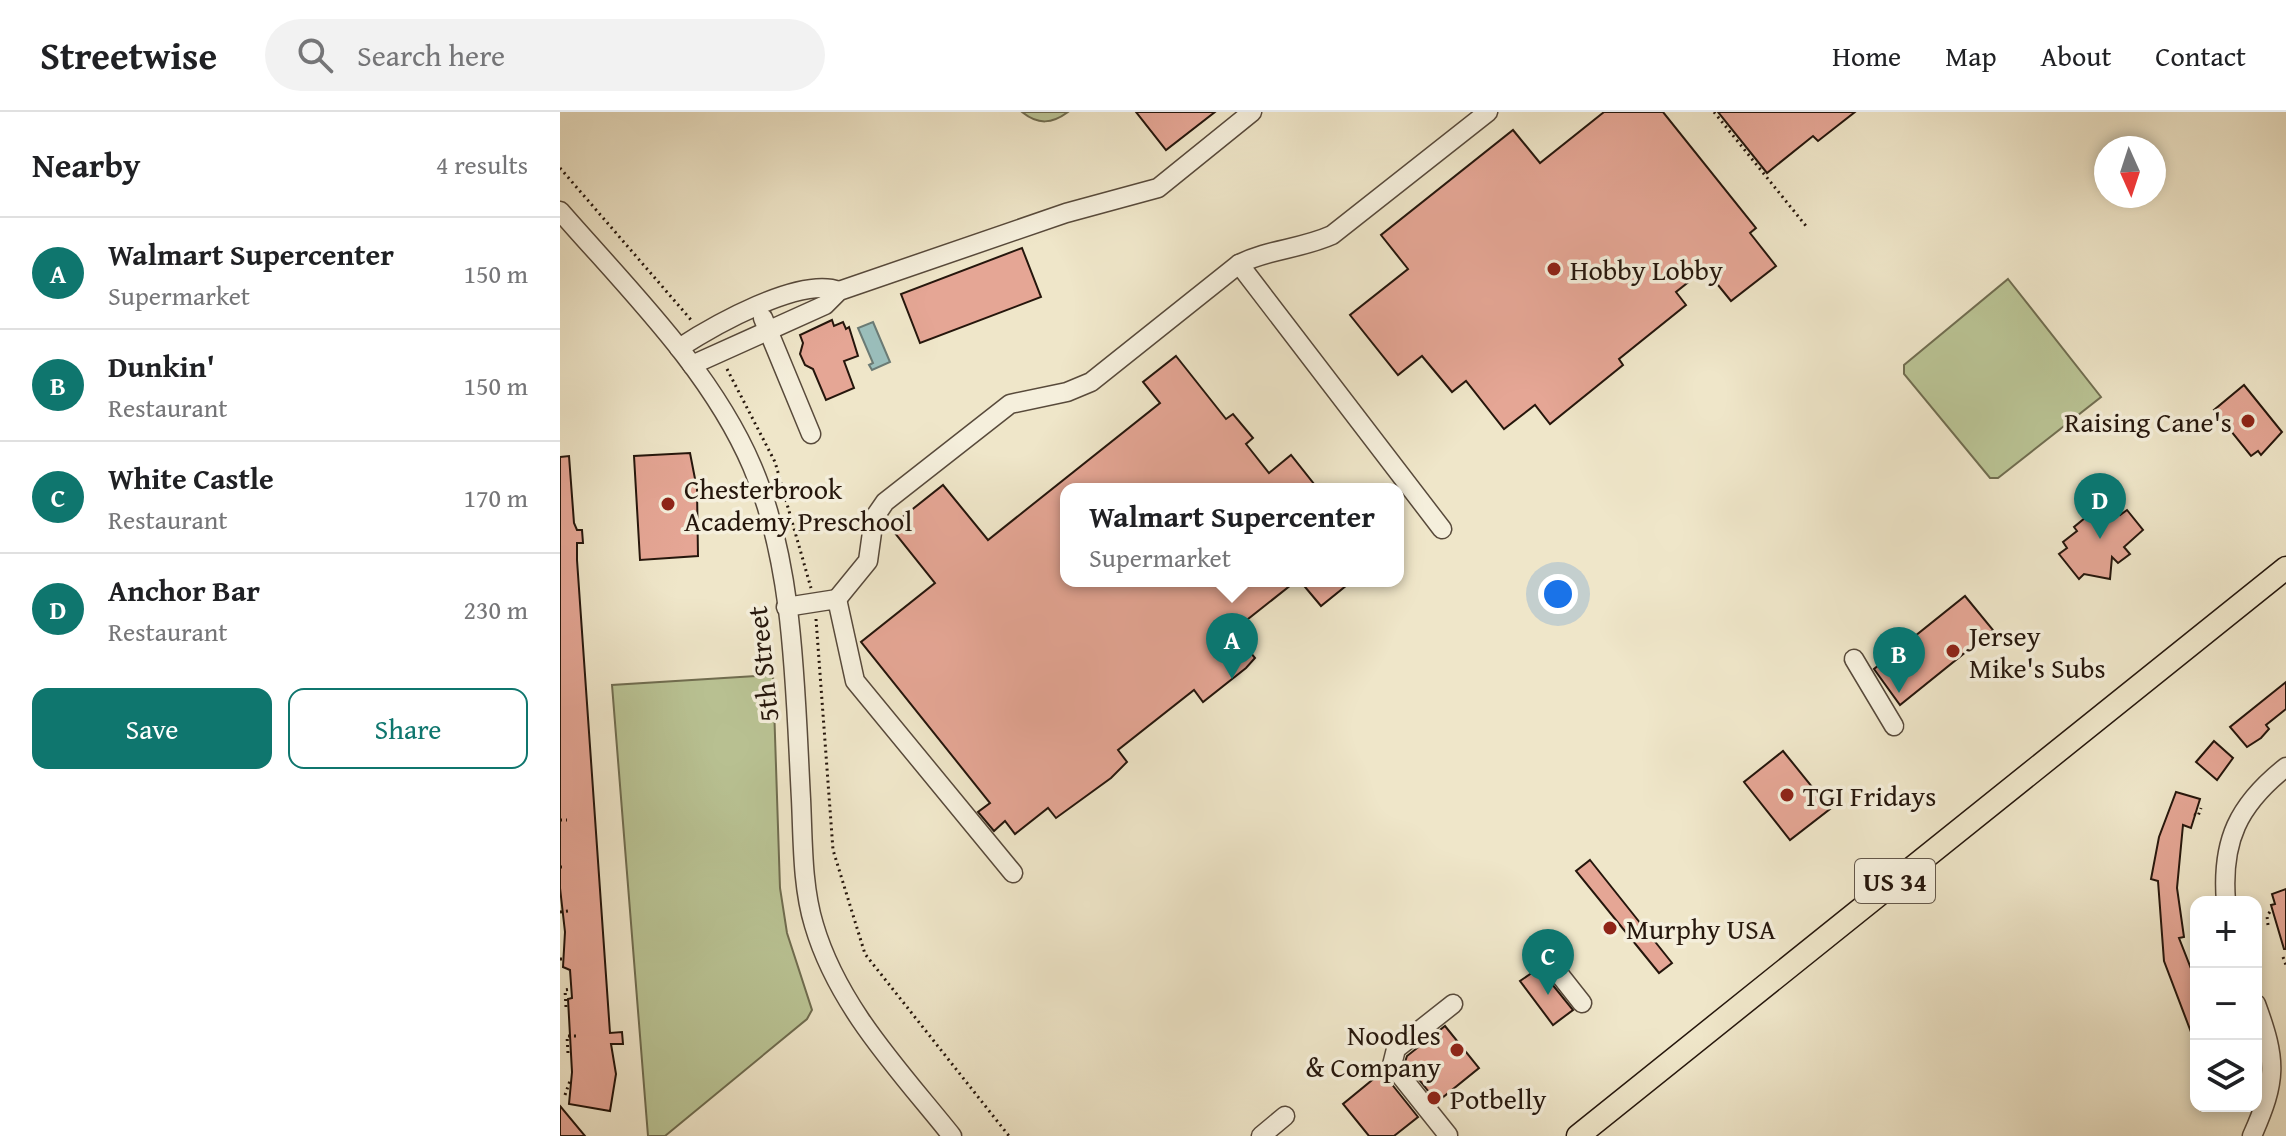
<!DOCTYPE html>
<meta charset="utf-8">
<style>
body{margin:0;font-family:"Gentium Book Plus",serif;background:#f2f2f2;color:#202124}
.controls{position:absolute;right:24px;bottom:24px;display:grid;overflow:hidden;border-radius:16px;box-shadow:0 4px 12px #0003}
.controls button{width:72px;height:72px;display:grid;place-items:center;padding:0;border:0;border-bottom:2px solid #e0e0e0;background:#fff;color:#202124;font:40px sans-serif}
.compass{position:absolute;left:1534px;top:24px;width:72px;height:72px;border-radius:50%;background:#fff;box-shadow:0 4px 12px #0003;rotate:177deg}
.you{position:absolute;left:998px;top:482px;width:28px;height:28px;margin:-20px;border:6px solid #fff;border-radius:50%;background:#1a73e8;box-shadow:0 0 0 12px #1a73e833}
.badge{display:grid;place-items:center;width:52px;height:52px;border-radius:50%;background:#0f766e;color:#fff;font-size:26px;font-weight:700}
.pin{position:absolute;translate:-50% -66px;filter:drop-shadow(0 2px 4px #0008)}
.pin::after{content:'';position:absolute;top:42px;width:28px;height:24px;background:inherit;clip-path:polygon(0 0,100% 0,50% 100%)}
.popup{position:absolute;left:500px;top:371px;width:344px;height:104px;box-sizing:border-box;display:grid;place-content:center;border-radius:16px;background:#fff;filter:drop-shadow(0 2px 6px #0005);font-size:26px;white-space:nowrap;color:#757577}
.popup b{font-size:30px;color:#202124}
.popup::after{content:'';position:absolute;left:50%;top:100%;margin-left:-16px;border:16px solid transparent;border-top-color:#fff}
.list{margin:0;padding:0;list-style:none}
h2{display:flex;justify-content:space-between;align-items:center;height:104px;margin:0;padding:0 32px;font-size:34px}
h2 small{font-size:26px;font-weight:400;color:#757577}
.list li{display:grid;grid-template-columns:52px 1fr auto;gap:24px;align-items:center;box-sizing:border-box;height:112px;padding:0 32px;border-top:2px solid #e0e0e0}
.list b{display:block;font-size:30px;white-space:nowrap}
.list p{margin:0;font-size:26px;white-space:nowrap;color:#757577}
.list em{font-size:26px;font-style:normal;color:#757577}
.actions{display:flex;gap:16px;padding:24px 32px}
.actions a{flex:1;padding:18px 0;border:2px solid #0f766e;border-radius:16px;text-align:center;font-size:28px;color:#0f766e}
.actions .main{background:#0f766e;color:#fff}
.icon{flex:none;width:44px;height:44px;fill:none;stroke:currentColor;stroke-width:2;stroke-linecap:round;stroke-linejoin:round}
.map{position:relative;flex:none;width:1726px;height:1024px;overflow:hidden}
header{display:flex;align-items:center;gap:48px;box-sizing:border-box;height:112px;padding:0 40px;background:#fff;border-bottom:2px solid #e0e0e0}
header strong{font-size:38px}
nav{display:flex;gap:44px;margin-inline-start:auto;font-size:28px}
.search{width:560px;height:72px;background:#f2f2f2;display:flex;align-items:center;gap:20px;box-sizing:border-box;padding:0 28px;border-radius:44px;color:#757577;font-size:30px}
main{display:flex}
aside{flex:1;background:#fff}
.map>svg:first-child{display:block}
</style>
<header>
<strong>Streetwise</strong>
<div class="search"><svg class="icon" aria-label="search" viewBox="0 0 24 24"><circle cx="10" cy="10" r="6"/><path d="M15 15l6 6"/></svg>Search here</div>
<nav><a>Home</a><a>Map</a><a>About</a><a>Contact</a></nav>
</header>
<main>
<aside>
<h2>Nearby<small>4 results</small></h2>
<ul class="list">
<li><span class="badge">A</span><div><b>Walmart Supercenter</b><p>Supermarket</p></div><em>150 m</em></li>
<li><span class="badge">B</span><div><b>Dunkin'</b><p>Restaurant</p></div><em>150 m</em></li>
<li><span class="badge">C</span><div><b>White Castle</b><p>Restaurant</p></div><em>170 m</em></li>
<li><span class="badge">D</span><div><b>Anchor Bar</b><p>Restaurant</p></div><em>230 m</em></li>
</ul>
<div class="actions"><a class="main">Save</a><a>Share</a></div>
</aside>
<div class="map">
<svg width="1726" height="1024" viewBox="0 0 1726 1024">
<rect width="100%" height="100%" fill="#efe6c9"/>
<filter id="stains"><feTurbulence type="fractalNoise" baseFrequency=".0025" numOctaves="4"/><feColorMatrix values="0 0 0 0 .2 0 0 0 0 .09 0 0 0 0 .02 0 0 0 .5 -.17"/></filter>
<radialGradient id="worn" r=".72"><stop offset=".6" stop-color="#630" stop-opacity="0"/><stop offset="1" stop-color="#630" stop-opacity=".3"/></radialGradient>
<g fill="#bac495" stroke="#706d50" stroke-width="2">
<path d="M462 0H508C492 12 478 13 462 0Z"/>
<polygon points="1448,167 1541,285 1438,366 1430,366 1344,262 1344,253"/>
<polygon points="213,563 220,776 227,821 252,898 247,907 105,1024 88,1024 52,573"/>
</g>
<polygon fill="#9abebb" stroke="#6b7b75" stroke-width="2" points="313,210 330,250 312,258 309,253 313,251 298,216"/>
<g fill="#e5a695" stroke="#25160c" stroke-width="2">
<polygon points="576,0 655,0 606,38"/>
<polygon points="1044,0 1103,0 1196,116 1190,121 1216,154 1171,189 1145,157 1116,180 1126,193 1059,247 1063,253 990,312 975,293 944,317 906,269 892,280 862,244 838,263 790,203 848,157 821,123 953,18 980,51"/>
<polygon points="1158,0 1295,0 1258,29 1253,24 1207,61"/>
<polygon points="462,136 481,185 360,231 341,182"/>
<polygon points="272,208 274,214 283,210 286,217 289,215 298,244 284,249 294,276 266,288 253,257 245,253 240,242 243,231 240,223"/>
<polygon points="616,244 666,307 673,302 693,326 686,332 709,361 731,343 758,377 506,377 506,469 736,469 673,519 695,546 686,556 643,590 634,578 558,638 567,650 551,666 496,706 488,696 455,722 445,709 434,719 418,700 430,691 301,530 375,471 330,415 383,373 428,428 600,291 583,270"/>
<polygon points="1684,273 1722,320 1701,343 1698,339 1691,344 1654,298"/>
<polygon points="130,341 137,377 138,444 80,448 74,344"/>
<polygon points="9,344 14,411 17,418 22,418 23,431 17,431 17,448 50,921 62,920 63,932 51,932 56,962 50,999 9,992 12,960 8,887 12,886 10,858 3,855 5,820 0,776 0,345"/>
<polygon points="1548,387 1560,403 1567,398 1583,418 1564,435 1570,442 1558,451 1552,445 1550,467 1524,462 1519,467 1499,442 1507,436 1503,430 1517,419 1514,415"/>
<polygon points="740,469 792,469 761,494"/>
<polygon points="1405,484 1433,518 1340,593 1314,557"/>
<polygon points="1726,570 1726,597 1706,613 1709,617 1701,626 1687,635 1670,615"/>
<polygon points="1654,629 1673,646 1657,668 1636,650"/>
<polygon points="1223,639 1270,697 1230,728 1184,670"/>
<polygon points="1616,680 1640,687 1631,716 1623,713 1617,776 1624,825 1619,826 1632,859 1636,857 1634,928 1604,849 1598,769 1591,767 1599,725"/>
<polygon points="1030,748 1112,851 1099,861 1016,759"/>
<polygon points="1726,777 1726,837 1724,837 1711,793 1715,792 1712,782"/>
<polygon points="979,856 1013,898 993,913 960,869"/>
<polygon points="885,914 919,956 877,990 845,950 847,944"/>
<polygon points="822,960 858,1005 834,1024 809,1024 783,992"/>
<polygon points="0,994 25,1024 0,1024"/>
</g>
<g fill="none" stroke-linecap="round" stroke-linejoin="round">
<defs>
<g id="minor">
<path d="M0 99C68 177 151 258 192 354 235 454 235 580 241 687 243 728 242 774 254 813 278 895 340 959 392 1024"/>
<polyline points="679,152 882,417"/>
<polyline points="203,206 251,322"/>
<path d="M119 236C153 214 240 164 279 179"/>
<polyline points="132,253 265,193 279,179 506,101 598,76 692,0"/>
<path d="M277 487 308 449 314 406 325 390 450 292 507 280 531 270 679 152C709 137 741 137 772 123L928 0"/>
<polyline points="226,495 277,487 295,569 453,761"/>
<polyline points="1294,547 1334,614"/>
<path d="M1666 790C1661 729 1678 693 1726 655"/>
<polyline points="977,834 1022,891"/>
<polyline points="888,1023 832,953 836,937 893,892"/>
<polyline points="701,1024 725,1004"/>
<path d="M1692 1024C1717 968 1717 949 1696 892"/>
</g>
<polyline id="major" points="1018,1024 1726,456"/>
</defs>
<use href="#minor" stroke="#584a3b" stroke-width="21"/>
<use href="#major" stroke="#25160c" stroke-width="25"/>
<g stroke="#25160c" stroke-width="3" stroke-dasharray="2 4" stroke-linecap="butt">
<polyline points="1154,0 1246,114"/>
<polyline points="0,56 132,209"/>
<polyline points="167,257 215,350 251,476"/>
<polyline points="256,507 273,738 305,842 449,1024"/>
<polyline points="1634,702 1638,704 1641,696"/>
<polyline points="0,708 7,708"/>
<polyline points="0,755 5,755"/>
<polyline points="0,800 8,799"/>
<polyline points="1708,813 1707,804 1712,797"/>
<polyline points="1723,845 1726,853"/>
<polyline points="0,847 2,847"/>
<polyline points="6,895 5,878 11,877"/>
<polyline points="8,941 7,924 16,924"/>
<polyline points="5,983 11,966"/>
</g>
<use href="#minor" stroke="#f5efdc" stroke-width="18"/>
<use href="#major" stroke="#efe6c9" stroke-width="22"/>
</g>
<g fill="#8f2418" stroke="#f5efdc" stroke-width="3">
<circle cx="994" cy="157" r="8"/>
<circle cx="1688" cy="309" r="8"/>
<circle cx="108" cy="392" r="8"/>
<circle cx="1393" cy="539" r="8"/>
<circle cx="1227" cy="683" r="8"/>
<circle cx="1050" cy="816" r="8"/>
<circle cx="897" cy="938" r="8"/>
<circle cx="874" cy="986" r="8"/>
</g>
<g text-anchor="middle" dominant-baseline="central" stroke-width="7" stroke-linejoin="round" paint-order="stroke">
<rect fill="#f5efdc" stroke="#63574a" stroke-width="2" x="1295" y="747" width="80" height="44" rx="6"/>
<g font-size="26" font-weight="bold" fill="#25160c">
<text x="1335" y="769">US 34</text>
</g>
<g font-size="28" fill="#25160c" stroke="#f5efdc" text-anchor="start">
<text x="1010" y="157">Hobby Lobby</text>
<text x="1672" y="309" text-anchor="end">Raising Cane's</text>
<text x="124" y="376">Chesterbrook<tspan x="124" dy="32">Academy Preschool</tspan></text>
<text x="1409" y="523">Jersey<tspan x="1409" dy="32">Mike's Subs</tspan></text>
<text x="1243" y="683">TGI Fridays</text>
<text x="1066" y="816">Murphy USA</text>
<text x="881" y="922" text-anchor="end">Noodles<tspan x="881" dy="32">&amp; Company</tspan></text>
<text x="890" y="986">Potbelly</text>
</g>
<g font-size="28" fill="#25160c" stroke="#f5efdc">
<text transform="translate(202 552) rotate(-96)">5th Street</text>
</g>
</g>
<rect width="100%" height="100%" filter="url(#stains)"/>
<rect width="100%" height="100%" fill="url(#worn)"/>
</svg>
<div class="controls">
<button>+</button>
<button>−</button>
<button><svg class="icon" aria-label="layers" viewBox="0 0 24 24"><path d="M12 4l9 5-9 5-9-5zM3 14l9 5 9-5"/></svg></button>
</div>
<svg class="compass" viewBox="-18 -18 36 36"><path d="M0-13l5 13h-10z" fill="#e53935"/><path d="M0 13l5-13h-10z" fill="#757577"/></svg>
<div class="you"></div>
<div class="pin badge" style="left:672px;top:567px">A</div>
<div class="popup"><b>Walmart Supercenter</b>Supermarket</div>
<div class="pin badge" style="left:1339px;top:581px">B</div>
<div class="pin badge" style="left:988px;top:883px">C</div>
<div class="pin badge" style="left:1540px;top:427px">D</div>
</div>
</main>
